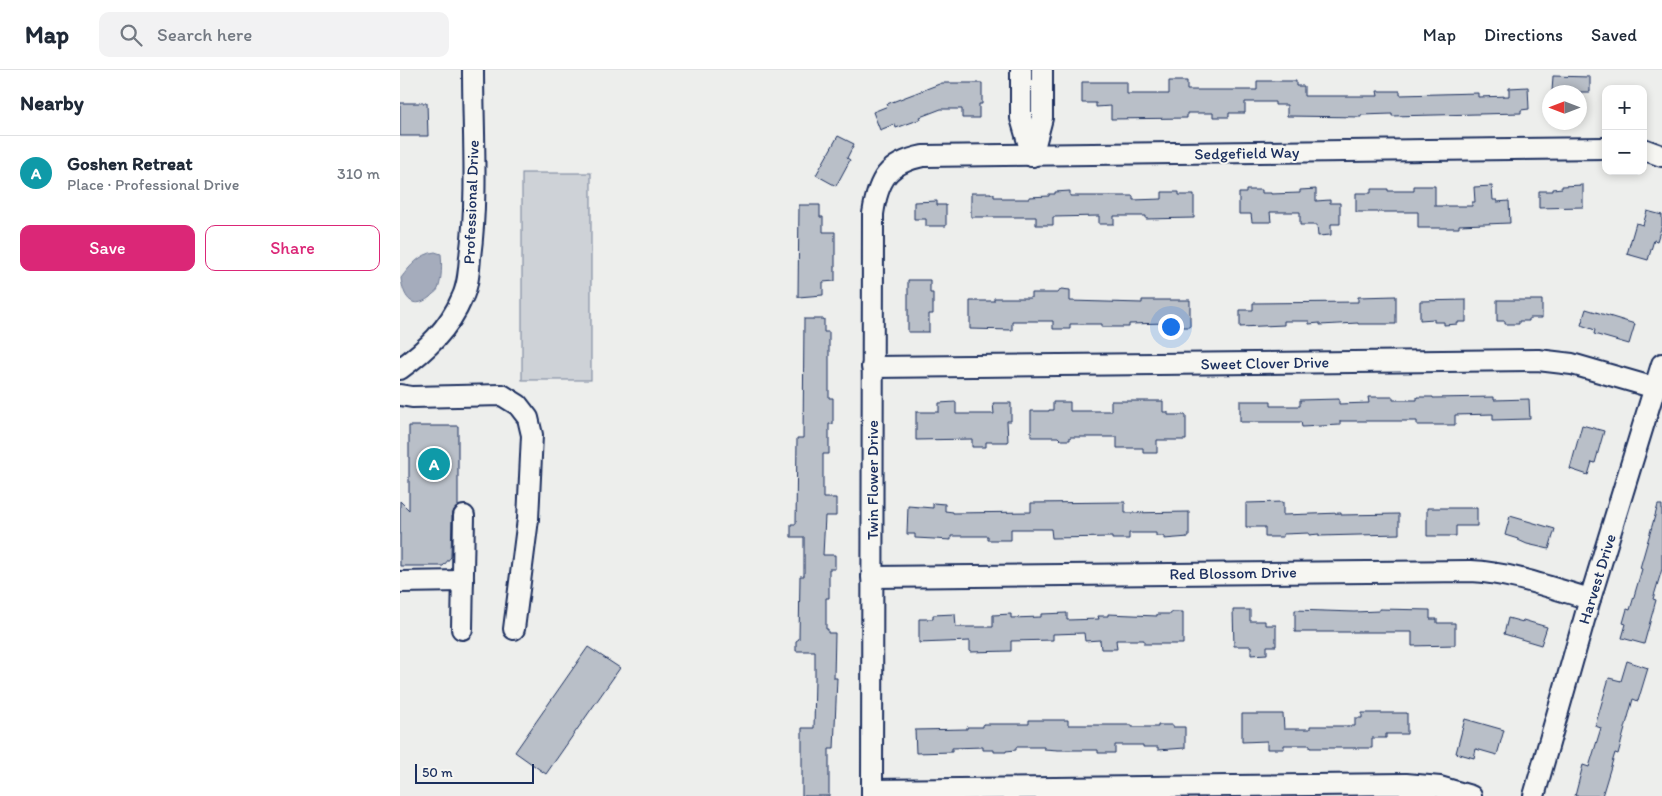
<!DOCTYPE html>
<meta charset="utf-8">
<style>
body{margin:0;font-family:Itim,sans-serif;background:#f2f2f3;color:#1f2937}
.controls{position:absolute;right:15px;top:15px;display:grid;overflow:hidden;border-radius:10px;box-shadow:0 2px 8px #0003}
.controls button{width:45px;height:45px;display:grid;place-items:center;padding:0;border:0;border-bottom:1px solid #e0e1e3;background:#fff;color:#1f2937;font:25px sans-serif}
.compass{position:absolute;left:1142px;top:15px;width:45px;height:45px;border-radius:50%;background:#fff;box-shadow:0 2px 8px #0003;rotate:270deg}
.scale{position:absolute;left:15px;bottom:12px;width:119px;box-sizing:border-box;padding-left:5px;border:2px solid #1b2f5e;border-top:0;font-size:14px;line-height:18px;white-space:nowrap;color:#1b2f5e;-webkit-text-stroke:4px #f6f6f2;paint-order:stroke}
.you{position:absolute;left:770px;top:256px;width:18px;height:18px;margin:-12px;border:4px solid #fff;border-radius:50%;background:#1a73e8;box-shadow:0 0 0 8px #1a73e833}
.badge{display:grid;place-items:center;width:32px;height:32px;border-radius:50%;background:#db2777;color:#fff;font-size:16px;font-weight:700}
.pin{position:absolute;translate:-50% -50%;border:2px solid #fff;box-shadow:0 1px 5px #0006}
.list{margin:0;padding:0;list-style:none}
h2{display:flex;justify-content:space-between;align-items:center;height:65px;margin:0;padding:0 20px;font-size:21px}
h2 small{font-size:16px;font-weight:400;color:#747a83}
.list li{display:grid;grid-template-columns:32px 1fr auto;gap:15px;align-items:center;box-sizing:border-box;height:75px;padding:0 20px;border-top:1px solid #e0e1e3}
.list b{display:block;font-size:19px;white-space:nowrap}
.list p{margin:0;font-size:16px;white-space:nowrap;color:#747a83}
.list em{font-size:16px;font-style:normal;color:#747a83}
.actions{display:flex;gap:10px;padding:15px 20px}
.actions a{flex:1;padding:11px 0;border:1px solid #db2777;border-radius:10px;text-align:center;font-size:18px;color:#db2777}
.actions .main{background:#db2777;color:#fff}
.icon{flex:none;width:28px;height:28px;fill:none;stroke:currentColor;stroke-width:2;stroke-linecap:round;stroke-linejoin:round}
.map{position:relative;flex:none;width:1262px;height:726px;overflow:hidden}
header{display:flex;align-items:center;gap:30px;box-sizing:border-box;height:70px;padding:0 25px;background:#fff;border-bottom:1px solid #e0e1e3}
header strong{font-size:24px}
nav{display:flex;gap:28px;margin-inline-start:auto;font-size:18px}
.search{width:350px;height:45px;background:#f2f2f3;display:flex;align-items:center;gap:12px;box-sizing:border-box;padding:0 18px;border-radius:10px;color:#747a83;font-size:19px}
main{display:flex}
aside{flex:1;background:#fff}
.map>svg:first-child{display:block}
</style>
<header>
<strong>Map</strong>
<div class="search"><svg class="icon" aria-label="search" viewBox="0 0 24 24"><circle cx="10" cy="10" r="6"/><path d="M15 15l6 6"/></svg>Search here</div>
<nav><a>Map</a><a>Directions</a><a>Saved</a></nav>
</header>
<main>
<aside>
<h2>Nearby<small></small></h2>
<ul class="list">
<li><span class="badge" style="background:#0f9aa8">A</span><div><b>Goshen Retreat</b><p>Place · Professional Drive</p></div><em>310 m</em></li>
</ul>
<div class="actions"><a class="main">Save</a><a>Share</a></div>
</aside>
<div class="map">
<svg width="1262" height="726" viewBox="0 0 1262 726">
<rect width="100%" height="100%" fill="#edeeec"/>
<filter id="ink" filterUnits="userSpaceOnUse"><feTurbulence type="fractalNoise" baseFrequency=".02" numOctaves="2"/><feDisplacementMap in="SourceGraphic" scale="10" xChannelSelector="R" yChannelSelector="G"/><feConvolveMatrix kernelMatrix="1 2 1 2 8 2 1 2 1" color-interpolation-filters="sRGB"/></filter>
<g filter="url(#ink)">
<rect fill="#ced2d7" stroke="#74809a" x="122" y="103" width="69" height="207"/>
<path fill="#a5acbc" stroke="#6e7a96" d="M35 182 41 184C42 194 42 209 38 219 37 222 32 224 30 227 11 242 3 225 1 208 10 196 20 184 35 182Z"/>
<g fill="#b9bfc8" stroke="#1b2f5e">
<polygon points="1153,6 1190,7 1190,22 1152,22"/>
<polygon points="769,11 787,11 787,20 857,20 857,11 896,11 896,16 904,16 904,26 978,26 977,21 1000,21 1000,25 1078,23 1078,27 1109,26 1109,18 1128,17 1129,39 1121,40 1121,43 992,46 992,44 961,45 961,47 887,46 887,35 875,35 875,32 845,32 845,43 829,43 829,47 813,47 813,43 787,43 787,48 711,49 711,36 696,37 696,33 682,33 682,12 727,12 727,24 769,24"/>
<polygon points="542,13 582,13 582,34 579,34 579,48 562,48 562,39 541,39 520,47 521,49 496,58 495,54 480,60 473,42 488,36 487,34"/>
<polygon points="0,33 27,33 28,66 0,66"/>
<polygon points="438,66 454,74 447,88 450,90 436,116 416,105"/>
<polygon points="1183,115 1183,137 1139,138 1139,121 1153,121 1153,119 1162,118 1162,116"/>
<polygon points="1014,116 1035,116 1035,136 1072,136 1072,132 1075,132 1074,117 1092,116 1093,130 1097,130 1097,132 1109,131 1110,153 1059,155 1059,158 1018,158 1018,142 956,142 956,123 971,123 971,119 988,119 988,121 1014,121"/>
<polygon points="916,119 916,131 930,130 930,133 940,133 940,154 931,154 931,165 918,166 917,155 900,155 900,142 870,142 871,152 852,152 851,144 839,144 839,123 846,123 846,120 862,120 862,123 871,123 871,124 900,123 900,120"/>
<polygon points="670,121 670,126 733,126 733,130 762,129 762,122 779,122 779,125 794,125 794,148 746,149 746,146 714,146 714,154 699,154 699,146 653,147 653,155 636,155 636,147 571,147 571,123 591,123 591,124 594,124 594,127 602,127 602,129 629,129 629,127 649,126 649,124 655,124 655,122"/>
<polygon points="537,131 537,135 546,135 546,156 526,156 526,149 514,149 514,132"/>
<polygon points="399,135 420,135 420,147 423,147 423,162 435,162 435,211 423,212 423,225 398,227"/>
<polygon points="1247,141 1262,145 1262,155 1257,171 1254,170 1248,190 1227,184 1236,153 1243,155"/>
<polygon points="508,210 530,210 530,223 533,223 533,244 529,244 529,262 508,262"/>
<polygon points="661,219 670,220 670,231 742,233 742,230 790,230 790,257 767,257 767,253 729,254 729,257 702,257 702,254 670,254 670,259 653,259 653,251 612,251 612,260 570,259 570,231 594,231 594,228 631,228 631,223 658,223"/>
<polygon points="996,226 996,254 958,254 958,253 920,255 920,253 909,254 909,251 884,251 884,255 840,257 840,240 853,240 853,233 958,232 958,227"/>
<polygon points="1066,230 1066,252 1058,252 1058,254 1044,255 1044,252 1034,252 1034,249 1020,250 1020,231"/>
<polygon points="1097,230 1142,230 1142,248 1129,248 1129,251 1119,251 1119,254 1105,254 1105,251 1097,251"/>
<polygon points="1186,239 1235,254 1229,274 1194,264 1195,260 1181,255"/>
<polygon points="404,249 424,249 424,262 429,262 429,328 433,328 433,354 429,354 429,384 423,384 423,428 436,428 436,446 425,446 423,485 435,485 435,499 429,499 429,528 426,528 426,559 428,559 428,563 435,563 434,608 437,608 434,679 429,679 429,726 402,726 402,658 414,658 415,608 415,581 396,581 396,571 399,569 400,506 404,506 404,467 391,467 391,454 396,454 397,368 403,368"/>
<polygon points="968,327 993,327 993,330 1017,330 1017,327 1033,327 1033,328 1094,327 1094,330 1129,329 1130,349 1093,350 1093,344 1055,345 1055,355 1017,355 1017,351 940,351 940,355 902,357 901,352 840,352 840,331 871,331 871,336 900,336 900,330 939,329 939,334 969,333"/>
<polygon points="711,331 763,331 763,342 768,342 768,345 786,345 786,370 757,370 757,383 743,383 743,378 717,378 717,367 670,367 670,370 661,370 658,367 631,367 631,341 649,341 649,340 653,340 653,332 670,332 670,341 711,341"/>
<polygon points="556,332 556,344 594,344 593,333 611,333 611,351 607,351 608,372 586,372 586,377 572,377 572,369 516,370 516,342 539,342 539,333"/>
<polygon points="1182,355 1204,361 1195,393 1192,392 1188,405 1170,399"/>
<polygon points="9,356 58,356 58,436 54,440 52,446 51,487 43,496 0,496 0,431 9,440"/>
<polygon points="725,432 725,443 789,442 789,467 764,469 764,466 756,466 756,463 729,463 729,469 712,469 712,467 652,468 651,459 611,459 611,470 588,470 588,466 551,466 551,470 534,469 515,468 515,464 507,464 508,436 533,438 533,433 545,434 545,441 553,442 553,443 631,442 631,433"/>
<polygon points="883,432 883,445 941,443 941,445 999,444 999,464 919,466 919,464 909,465 909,463 883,464 883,467 865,467 865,457 846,457 846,433"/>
<polygon points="1258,435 1262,435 1262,499 1253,529 1256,530 1244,574 1222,568 1226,554 1223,553 1227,539 1230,540 1242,499 1240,498"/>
<polygon points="1027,438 1077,438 1077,456 1056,456 1056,466 1027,466"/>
<polygon points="1110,446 1155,459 1149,479 1127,474 1118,470 1118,469 1105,465"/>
<polygon points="979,539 1030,540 1030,549 1037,549 1037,553 1055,553 1055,575 1012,576 1012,562 895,562 895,540 954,542 979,541"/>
<polygon points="833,540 850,540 850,551 865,551 865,555 876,555 876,576 867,576 867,584 851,585 851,576 834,576"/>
<polygon points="771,542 783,542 783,574 744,574 744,570 716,570 717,579 701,579 700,570 685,571 684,563 653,564 653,570 611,571 611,581 570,582 570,571 519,573 519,549 533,549 533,545 555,544 556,557 593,557 593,545 611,544 611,548 641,547 641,544 667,543 667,550 699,549 698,546 708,546 708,544 757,546 757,544 771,544"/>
<polygon points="1108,548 1123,552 1123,550 1147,557 1141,575 1104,564"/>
<polygon points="188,577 220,598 146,704 115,682"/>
<polygon points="1227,591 1248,598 1238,631 1233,629 1218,684 1215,683 1202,726 1175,726 1183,695 1189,697 1201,658 1195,656 1209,608 1221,611"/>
<polygon points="962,643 1007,643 1007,664 986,664 986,668 972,668 972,678 910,678 910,675 884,675 884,679 867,679 867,671 842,672 842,644 883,644 884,659 910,659 910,656 955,656 955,648 962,648"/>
<polygon points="1065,649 1104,660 1097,685 1076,679 1074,688 1056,683"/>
<polygon points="629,650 668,650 668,655 732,655 732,657 758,657 758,655 773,655 773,657 785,657 785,678 758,680 758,677 743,677 743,675 715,675 715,683 698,683 698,680 658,680 644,679 644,677 616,677 616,680 606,681 606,682 594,682 594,680 583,680 583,677 552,678 552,682 516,683 515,660 567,659 567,657 583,657 583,654 629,654"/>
</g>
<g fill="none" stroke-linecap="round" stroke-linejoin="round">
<defs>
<g id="minor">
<polyline points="621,0 621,48 632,86"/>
<polyline points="1243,79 1262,86"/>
<polyline points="632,86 642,48 642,0"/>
<polyline points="472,297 1138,290 1172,294 1255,318"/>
<path d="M0 299C26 280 49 259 62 228 68 216 69 201 70 187 78 127 73 61 73 0"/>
<polyline points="0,325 12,327 102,325 118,335 128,348 132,365 128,449 114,559"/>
<path d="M472 507 1071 501C1112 503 1151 518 1190 529"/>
<polyline points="0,512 63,511"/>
<polyline points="62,559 64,446"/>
<polyline points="472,720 1006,714 1040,717 1071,726"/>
<path d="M472 726 473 144C478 109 488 93 523 86L1206 78"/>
<polyline points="1134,726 1190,529 1262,294"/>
</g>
</defs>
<use href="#minor" stroke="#1b2f5e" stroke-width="24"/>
<use href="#minor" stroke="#f6f6f2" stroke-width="20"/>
</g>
</g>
<g text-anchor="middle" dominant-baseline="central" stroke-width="4" stroke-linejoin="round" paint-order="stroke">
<g font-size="16" fill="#1b2f5e" stroke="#f6f6f2">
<text transform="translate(847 83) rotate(-1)">Sedgefield Way</text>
<text transform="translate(71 132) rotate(-88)">Professional Drive</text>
<text transform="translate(865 293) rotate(-1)">Sweet Clover Drive</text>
<text transform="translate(472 410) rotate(-90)">Twin Flower Drive</text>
<text transform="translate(833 503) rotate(-1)">Red Blossom Drive</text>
<text transform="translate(1197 509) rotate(-73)">Harvest Drive</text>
</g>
</g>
</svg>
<div class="controls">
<button>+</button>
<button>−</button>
</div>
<svg class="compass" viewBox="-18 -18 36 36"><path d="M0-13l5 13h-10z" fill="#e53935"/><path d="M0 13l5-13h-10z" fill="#747a83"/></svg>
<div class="scale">50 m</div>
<div class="you"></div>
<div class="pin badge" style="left:34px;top:394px;background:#0f9aa8">A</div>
</div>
</main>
